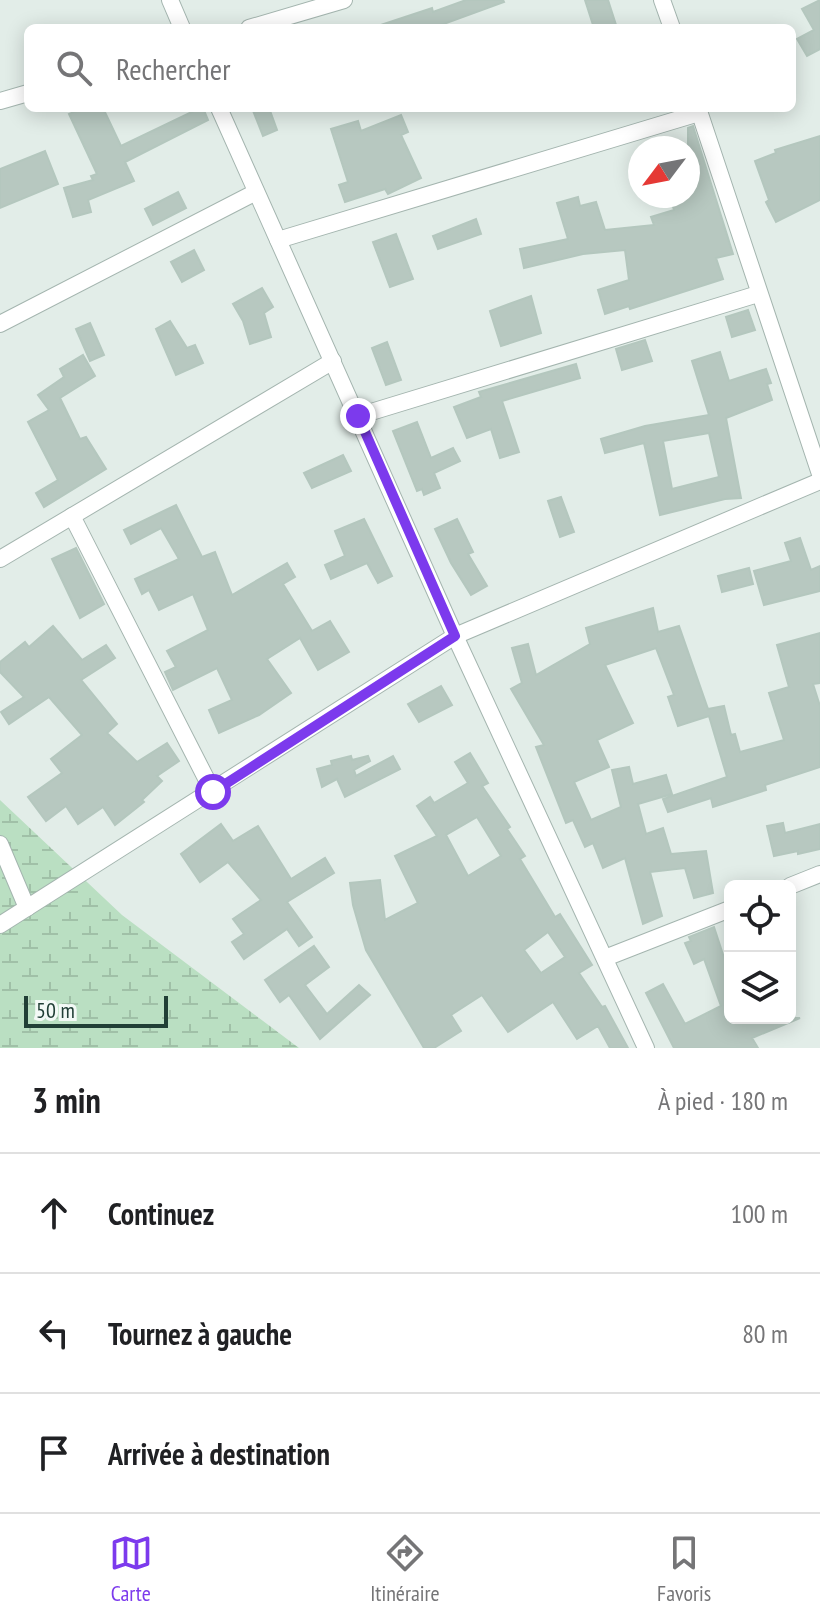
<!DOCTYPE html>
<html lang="fr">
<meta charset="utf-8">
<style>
body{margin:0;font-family:"PT Sans Narrow",sans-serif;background:#f2f2f2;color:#202124}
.controls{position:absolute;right:24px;bottom:24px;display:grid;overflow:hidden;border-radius:12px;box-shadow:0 4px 20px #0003}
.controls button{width:72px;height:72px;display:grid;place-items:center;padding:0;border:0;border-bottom:2px solid #e0e0e0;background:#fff;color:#202124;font:40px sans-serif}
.compass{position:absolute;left:628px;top:136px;width:72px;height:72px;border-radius:50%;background:#fff;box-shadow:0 4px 20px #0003;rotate:238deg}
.scale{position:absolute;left:24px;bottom:20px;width:144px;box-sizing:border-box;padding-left:8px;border:4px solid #213f36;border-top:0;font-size:22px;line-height:28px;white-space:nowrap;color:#213f36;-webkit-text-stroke:6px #f3f9f6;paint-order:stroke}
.stop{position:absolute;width:24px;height:24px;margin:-18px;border:6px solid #7c3aed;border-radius:50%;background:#fff}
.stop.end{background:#7c3aed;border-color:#fff;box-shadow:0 2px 8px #0008}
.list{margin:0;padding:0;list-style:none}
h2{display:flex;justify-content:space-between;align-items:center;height:104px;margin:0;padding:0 32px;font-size:34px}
h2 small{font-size:26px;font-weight:400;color:#757577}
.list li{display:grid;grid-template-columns:52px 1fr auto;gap:24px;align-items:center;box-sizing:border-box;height:120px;padding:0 32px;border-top:2px solid #e0e0e0}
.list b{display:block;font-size:30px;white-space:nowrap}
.list em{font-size:26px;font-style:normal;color:#757577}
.icon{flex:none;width:44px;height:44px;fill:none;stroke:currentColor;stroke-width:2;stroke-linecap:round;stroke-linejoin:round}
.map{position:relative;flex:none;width:820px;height:1048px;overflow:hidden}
.search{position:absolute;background:#fff;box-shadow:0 4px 20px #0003;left:24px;right:24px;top:24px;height:88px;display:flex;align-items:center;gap:20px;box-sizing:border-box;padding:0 28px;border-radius:12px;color:#757577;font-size:30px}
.sheet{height:464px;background:#fff}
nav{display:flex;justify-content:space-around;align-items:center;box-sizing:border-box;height:112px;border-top:2px solid #e0e0e0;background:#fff;font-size:22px;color:#757577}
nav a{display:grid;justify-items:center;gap:4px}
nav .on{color:#7c3aed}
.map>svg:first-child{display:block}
</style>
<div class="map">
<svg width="820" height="1048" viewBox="0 0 820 1048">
<defs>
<pattern id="wetland-marsh" width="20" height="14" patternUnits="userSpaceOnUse" patternTransform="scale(2)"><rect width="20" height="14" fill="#badfc2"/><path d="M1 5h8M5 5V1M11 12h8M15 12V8" fill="none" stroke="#a0c0a7"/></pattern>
</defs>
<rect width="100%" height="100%" fill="#e2ede8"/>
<polygon fill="url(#wetland-marsh)" points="0,800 122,915 299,1048 0,1048"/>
<g fill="#b7c8c0" stroke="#b4c7be" stroke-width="2" fill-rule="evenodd">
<polygon points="466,0 503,0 504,2 438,26 438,28 382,28 381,25 432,8 433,12"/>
<polygon points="585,0 608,0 617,28 594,28"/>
<polygon points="820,0 820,49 807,56 797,39 814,30 802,9"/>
<polygon points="83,108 103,108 121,146 200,108 203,108 208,120 125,162 134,181 88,200 91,212 73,217 64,188 93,180 91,176 97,174 69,114"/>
<polygon points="252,108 269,108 277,130 263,136"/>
<polygon points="401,115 408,132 401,135 421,178 388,194 385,189 345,202 339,185 348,182 331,129 358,121 361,131"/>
<polygon points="693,126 733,254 716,258 723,279 630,309 629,306 605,314 598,290 629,280 625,250 583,254 524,268 520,249 568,239 557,203 578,197 580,206 596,202 605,230 654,225 651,217 674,210 670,196 688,196 688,128"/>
<polygon points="820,136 820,200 776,222 766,202 769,200 755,161 776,153 775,150"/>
<polygon points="45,151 58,184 0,208 0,169"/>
<polygon points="178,192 186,208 153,225 145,209"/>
<polygon points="476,219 481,234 438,249 433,236"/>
<polygon points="396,234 413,279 390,287 373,242"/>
<polygon points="194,250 204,270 182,282 171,262"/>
<polygon points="262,288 273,307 264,313 271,337 250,344 243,321 233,304"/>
<polygon points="531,296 541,333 501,346 490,311"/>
<polygon points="748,310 755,330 732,337 726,317"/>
<polygon points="170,321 187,348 195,345 203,363 176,375 156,329"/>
<polygon points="90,323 104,355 90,361 76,329"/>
<polygon points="645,340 652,361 622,370 616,349"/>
<polygon points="387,342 401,380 386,385 372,348"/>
<path d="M720 352 729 381 766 369 771 383 767 384 772 400 726 418 741 498 725 499 660 515 644 443 605 453 601 439 645 426 709 415 692 361ZM709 433 719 477 672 489 663 441Z"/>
<polygon points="83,355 95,376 60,398 80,439 86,437 106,469 44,507 36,493 58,480 28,422 49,410 38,395 64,377 60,369"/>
<polygon points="576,364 580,378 502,401 519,452 500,458 491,429 467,438 454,407 481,397 479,392"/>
<polygon points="417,422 431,458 453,448 460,461 434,473 440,488 424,495 422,489 417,491 393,431"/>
<polygon points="343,455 351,471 312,488 304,473"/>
<polygon points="561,497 574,532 560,537 548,501"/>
<polygon points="176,505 202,557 215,552 232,595 287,563 295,577 283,584 312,631 330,621 349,652 318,670 300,638 267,659 291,693 259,715 219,733 209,710 232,700 217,668 173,690 165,672 176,667 167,651 208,630 193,594 159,610 149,590 142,594 135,579 179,559 161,528 131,544 124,530"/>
<polygon points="364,519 392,576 378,583 367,563 331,579 325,565 345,556 335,531"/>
<polygon points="457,519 473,552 468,554 487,586 471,595 451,563 435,529"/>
<polygon points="800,538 811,570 820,566 820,591 764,605 754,571 791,561 785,543"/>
<polygon points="76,548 104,604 80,618 52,559"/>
<polygon points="749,568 753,584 722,592 718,576"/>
<polygon points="653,608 658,632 679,626 708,709 724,706 731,735 735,734 740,752 784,740 769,693 789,687 777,645 820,633 820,683 813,684 820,706 820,767 765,785 766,790 713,807 711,798 668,812 663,799 727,777 709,716 678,726 668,697 674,695 656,648 605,665 633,723 597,740 609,767 574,782 591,820 621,807 612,770 629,767 633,784 666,775 672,794 638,804 646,834 663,828 671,854 706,851 713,893 694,898 685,868 650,872 662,916 643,924 625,858 603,868 593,843 585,847 573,820 566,823 536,747 544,745 511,689 522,683 512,648 528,644 536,675 590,644 586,628"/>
<polygon points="53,626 82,660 106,645 115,658 81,680 117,724 107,733 137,762 167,743 179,761 157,776 162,781 142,800 144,802 115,825 103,807 78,824 66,806 46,821 28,797 62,773 51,759 82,735 49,697 9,724 1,712 24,697 0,672 0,662 25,642 29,647"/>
<polygon points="441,686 452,705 419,722 408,704"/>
<path d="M470 753 488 783 482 786 510 827 507 829 525 856 520 859 555 917 560 914 592 965 579 973 602 1007 605 1006 628 1048H610L598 1026 577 1039 553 1002 508 1032 482 995 451 1015 461 1031 434 1048H424L366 950 353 905 350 883 380 880 385 920 418 903 395 856 437 836 417 806 430 797 434 803 468 783 455 762ZM477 817 501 856 468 876 446 835ZM548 932 565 957 541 973 524 950Z"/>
<polygon points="351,756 352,760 368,756 370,761 354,770 356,776 393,756 400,769 345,797 337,779 322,787 317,769 332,765 331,761"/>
<polygon points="783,823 785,833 820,824 820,849 798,854 798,851 774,856 767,826"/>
<polygon points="221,824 233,841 258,826 291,879 325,858 334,873 287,902 312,937 299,946 287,929 244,959 232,942 244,934 233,919 261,900 228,862 200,882 181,854"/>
<polygon points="714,927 730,976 730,1018 800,1018 752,1038 758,1048 674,1048 646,993 663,984 685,1024 721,1006 704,959 694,964 685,943 691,941 689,937"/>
<polygon points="314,946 329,967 305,985 327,1014 359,985 370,995 320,1039 289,995 280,1002 265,980"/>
</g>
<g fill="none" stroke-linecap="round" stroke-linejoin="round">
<defs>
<g id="street">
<polyline points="170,0 182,28"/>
<polyline points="662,0 672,28"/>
<polyline points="249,28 344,0"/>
<polyline points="0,101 28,93"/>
<polyline points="219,108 455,636 646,1048"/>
<polyline points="698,108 820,474"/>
<polyline points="278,240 699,113"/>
<polyline points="0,324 256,192"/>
<polyline points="358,416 758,294"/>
<polyline points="72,516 213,792"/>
<polyline points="0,559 333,361"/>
<polyline points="0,844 27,908"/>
<polyline points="790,886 820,874"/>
<polyline points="0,925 455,636 820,481"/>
<polyline points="605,958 730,909"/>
</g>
</defs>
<use href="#street" stroke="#a4b5af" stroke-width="18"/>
<use href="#street" stroke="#fff" stroke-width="16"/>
</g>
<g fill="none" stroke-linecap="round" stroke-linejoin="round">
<polyline stroke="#7c3aed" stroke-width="10" points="213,792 455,636 358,416"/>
</g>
</svg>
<div class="controls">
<button><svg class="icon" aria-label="locate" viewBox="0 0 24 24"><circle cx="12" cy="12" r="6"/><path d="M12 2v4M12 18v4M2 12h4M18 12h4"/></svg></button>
<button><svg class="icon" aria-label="layers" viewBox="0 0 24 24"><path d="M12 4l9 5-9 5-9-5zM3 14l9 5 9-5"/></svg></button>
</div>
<svg class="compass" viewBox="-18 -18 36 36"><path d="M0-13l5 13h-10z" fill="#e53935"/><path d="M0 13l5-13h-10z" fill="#757577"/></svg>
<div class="scale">50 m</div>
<div class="stop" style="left:213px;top:792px"></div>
<div class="stop end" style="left:358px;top:416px"></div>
<div class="search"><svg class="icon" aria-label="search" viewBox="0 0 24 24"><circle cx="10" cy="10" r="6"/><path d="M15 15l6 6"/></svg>Rechercher</div>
</div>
<section class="sheet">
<h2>3 min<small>À pied · 180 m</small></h2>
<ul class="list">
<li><svg class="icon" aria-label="ahead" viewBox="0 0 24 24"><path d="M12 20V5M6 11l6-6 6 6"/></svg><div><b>Continuez</b></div><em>100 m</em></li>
<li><svg class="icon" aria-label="left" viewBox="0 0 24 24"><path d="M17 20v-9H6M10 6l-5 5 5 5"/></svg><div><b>Tournez à gauche</b></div><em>80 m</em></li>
<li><svg class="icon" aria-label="arrive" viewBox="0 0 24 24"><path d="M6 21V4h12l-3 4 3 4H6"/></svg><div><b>Arrivée à destination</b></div></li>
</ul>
</section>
<nav>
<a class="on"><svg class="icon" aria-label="map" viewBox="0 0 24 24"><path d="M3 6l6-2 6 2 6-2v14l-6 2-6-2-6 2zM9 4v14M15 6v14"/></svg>Carte</a>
<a><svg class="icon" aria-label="directions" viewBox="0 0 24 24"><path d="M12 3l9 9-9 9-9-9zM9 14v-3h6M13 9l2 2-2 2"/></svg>Itinéraire</a>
<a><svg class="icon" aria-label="saved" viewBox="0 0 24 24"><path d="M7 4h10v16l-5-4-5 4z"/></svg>Favoris</a>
</nav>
